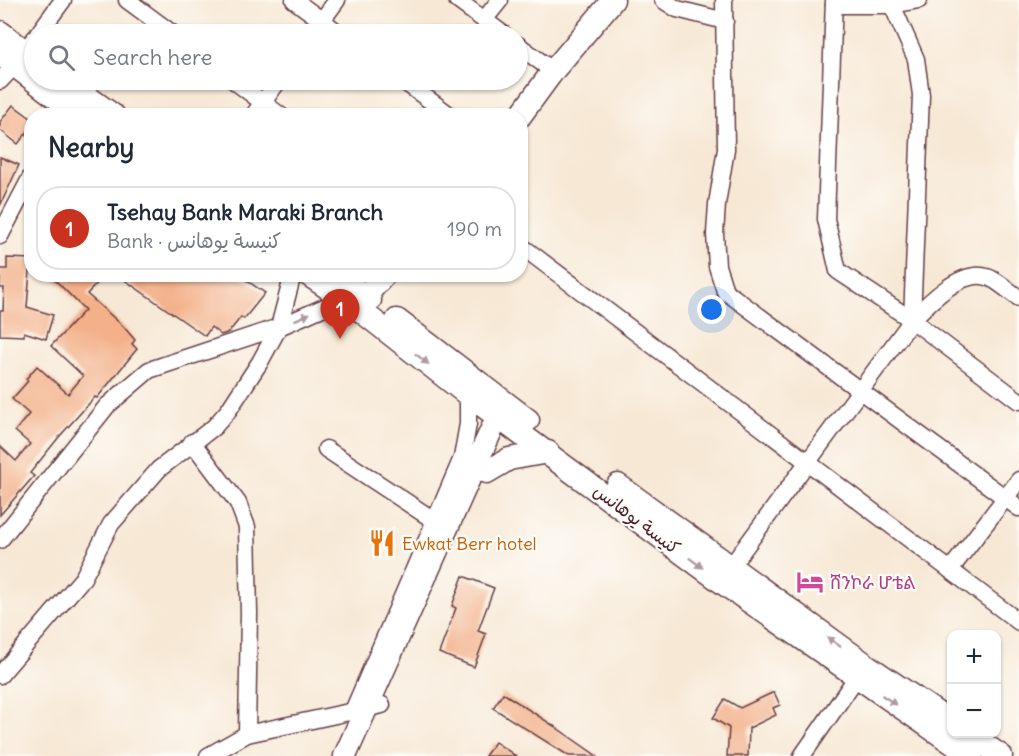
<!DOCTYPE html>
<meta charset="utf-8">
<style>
body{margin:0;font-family:Delius,"Playpen Sans Arabic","Noto Sans Ethiopic",sans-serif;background:#f6f6f7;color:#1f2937}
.controls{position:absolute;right:18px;bottom:18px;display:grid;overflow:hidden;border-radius:12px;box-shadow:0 2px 4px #0004}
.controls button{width:54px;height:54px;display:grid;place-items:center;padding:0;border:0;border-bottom:2px solid #e0e1e3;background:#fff;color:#1f2937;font:30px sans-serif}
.you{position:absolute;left:712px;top:310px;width:21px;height:21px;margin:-15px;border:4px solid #fff;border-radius:50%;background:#1a73e8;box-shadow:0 0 0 9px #1a73e833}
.badge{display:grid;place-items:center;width:39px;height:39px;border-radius:50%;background:#c8321e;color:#fff;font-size:20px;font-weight:700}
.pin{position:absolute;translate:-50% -50px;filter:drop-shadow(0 2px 3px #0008)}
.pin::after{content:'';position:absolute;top:32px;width:21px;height:18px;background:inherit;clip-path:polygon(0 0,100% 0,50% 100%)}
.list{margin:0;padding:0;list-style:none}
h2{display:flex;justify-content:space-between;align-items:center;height:78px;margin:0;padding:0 24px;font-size:26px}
h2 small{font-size:20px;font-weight:400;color:#747a83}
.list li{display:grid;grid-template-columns:39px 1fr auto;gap:18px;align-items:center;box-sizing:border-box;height:84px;margin:0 12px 12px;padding:0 12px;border:2px solid #e0e1e3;border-radius:24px}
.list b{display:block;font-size:22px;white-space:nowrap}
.list p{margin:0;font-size:20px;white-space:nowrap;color:#747a83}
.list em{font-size:20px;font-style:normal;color:#747a83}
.icon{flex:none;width:33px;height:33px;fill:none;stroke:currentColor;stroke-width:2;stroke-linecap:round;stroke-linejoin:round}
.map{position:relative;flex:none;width:1019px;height:756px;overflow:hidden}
.search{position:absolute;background:#fff;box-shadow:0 2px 4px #0004;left:24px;top:24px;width:504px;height:66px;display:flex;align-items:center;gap:15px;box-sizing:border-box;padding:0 21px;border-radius:33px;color:#747a83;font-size:22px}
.panel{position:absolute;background:#fff;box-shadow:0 2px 4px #0004;left:24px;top:108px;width:504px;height:174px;border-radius:24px}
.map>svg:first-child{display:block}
</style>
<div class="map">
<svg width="1019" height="756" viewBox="0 0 1019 756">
<rect width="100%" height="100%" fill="#fdfcf7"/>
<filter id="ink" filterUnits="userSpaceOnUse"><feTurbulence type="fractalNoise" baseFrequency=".0167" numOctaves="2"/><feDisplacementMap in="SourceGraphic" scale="12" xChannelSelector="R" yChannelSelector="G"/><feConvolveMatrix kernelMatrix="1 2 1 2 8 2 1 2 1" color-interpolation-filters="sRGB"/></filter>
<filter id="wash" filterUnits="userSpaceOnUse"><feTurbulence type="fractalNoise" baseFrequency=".008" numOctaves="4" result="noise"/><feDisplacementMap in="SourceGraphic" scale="24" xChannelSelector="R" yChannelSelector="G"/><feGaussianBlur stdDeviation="1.35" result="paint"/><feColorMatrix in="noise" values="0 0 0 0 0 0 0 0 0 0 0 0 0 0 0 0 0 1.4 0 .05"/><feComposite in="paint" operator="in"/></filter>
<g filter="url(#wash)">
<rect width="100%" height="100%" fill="#f7e8d5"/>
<g id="blocks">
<g fill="#f3b089">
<polygon points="13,105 32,119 32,126 18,144 0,130 0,122"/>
<polygon points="0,157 19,165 0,206"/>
<polygon points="7,258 31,259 27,307 53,315 46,339 24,332 24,336 0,335 0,311 3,311 4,288 0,288 0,269 7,269"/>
<polygon points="49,274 106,274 87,294 123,326 135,340 132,344 137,349 97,398 95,397 59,437 30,473 34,476 0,515 0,446 16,461 30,444 15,431 29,414 12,399 28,381 26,379 37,366 68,394 83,376 51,346 85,310"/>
<polygon points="116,274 237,274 265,293 244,319 241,317 229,332 221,335 211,327 205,336"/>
<polygon points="463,576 494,588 478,631 486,634 474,667 439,653 456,608 452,606"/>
<polygon points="774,692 780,705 773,708 776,715 749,728 748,756 727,756 729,728 713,718 725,699 740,708"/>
<polygon points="503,693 554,726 597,756 569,756 493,708"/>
<polygon points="495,742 516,756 485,756"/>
</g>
</g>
</g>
<g filter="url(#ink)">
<use href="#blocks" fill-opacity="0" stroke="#643d44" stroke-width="1.5"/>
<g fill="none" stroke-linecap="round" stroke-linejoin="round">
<defs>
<g id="street">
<polyline points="127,0 173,34"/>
<polyline points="294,0 340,34"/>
<polyline points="457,0 503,34"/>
<polyline points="663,0 677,9 725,21"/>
<polyline points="724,0 726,149 717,204 715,234 717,266 725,291 1019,508"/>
<polyline points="834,0 826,219 838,271 912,320 1019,401"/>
<polyline points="834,5 892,5 919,0"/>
<polyline points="892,5 916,59 921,95 912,320"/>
<polyline points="484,20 500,0"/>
<polyline points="38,34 63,0"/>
<polyline points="312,34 337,0"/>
<polyline points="518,45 553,71"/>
<polyline points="233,80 281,116"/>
<polyline points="402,80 451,116"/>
<polyline points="0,81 15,65 34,39"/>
<polyline points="253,116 279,80"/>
<polyline points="0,236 32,175"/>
<polyline points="520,245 1019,622"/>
<polyline points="293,274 279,327 329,305 342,287"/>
<polyline points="192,442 238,503 247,527 249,613 247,734"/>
<polyline points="326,449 435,521"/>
<polyline points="0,540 107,406 149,370 279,327"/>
<polyline points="950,570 1019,480"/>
<path d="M724 576 912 320C928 303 961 269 987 277 996 279 1011 293 1019 298"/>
<polyline points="0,675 83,578 111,524 159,469 214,427 228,411 260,362 279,327"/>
<polyline points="353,711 462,458 468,424 468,395"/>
<polyline points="208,756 247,734 382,705"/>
<polyline points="802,756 863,668"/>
</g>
<g id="secondary">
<polyline points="0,32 34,58"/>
<polyline points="0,54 80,116"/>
<polyline points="64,80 114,116"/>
<polyline points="520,116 553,71 613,0"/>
<polyline points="307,274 356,307 468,395 720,581 971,756"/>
<polyline points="336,274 370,300"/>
<polyline points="356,307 385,274"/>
<polyline points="397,320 528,420"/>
<polyline points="487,472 509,459 548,452"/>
<polyline points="618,485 865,664 952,723"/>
<polyline points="968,734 1001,756"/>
<polyline points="345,756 467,483 498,416 506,404"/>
</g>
</defs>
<use href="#street" stroke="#643d44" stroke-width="19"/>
<use href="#secondary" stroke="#643d44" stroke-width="25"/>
<use href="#street" stroke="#fff" stroke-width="16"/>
<use href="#secondary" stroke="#fff" stroke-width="22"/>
</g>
<defs><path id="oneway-solid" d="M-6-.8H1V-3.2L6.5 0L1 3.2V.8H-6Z" transform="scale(1.5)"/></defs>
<g fill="#ae9aa0">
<use href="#oneway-solid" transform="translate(302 317) rotate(-24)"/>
<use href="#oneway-solid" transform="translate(422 359) rotate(38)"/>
<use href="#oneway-solid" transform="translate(696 563) rotate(37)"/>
<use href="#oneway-solid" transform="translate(834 642) rotate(-144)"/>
<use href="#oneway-solid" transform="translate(889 700) rotate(34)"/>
</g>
</g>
<defs>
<symbol id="restaurant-bare" viewBox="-9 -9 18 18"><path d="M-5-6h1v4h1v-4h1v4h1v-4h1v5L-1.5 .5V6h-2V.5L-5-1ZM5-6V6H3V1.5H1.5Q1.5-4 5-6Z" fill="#e8710a" stroke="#fdfcf7" stroke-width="2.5" paint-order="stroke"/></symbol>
<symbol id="hotel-bare" viewBox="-9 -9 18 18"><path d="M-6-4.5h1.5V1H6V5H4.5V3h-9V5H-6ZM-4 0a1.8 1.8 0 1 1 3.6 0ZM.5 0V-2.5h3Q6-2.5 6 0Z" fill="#d1479c" stroke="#fdfcf7" stroke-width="2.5" paint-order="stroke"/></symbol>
</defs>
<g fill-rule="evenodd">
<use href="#restaurant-bare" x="363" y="524" width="38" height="38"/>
<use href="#hotel-bare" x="791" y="563" width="38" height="38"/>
</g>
<g text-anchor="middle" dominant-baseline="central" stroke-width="4.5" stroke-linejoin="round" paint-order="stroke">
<g font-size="18" fill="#4a1f2b" stroke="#fdfcf7">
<text transform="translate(637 519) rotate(37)">كنيسة يوهانس</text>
</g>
<g font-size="18" fill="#c56008" stroke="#fdfcf7" text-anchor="start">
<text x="402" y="543">Ewkat Berr hotel</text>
</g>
<g font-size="18" fill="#b23c85" stroke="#fdfcf7" text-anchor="start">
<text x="830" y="582">ሸንኮራ ሆቴል</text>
</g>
</g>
</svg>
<div class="controls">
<button>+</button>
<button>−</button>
</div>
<div class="you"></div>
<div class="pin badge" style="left:340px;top:339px">1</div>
<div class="search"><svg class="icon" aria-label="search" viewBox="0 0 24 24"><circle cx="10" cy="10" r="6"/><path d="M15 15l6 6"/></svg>Search here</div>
<section class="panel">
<h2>Nearby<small></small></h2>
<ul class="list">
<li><span class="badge">1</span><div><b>Tsehay Bank Maraki Branch</b><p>Bank · كنيسة يوهانس</p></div><em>190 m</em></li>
</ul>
</section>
</div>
